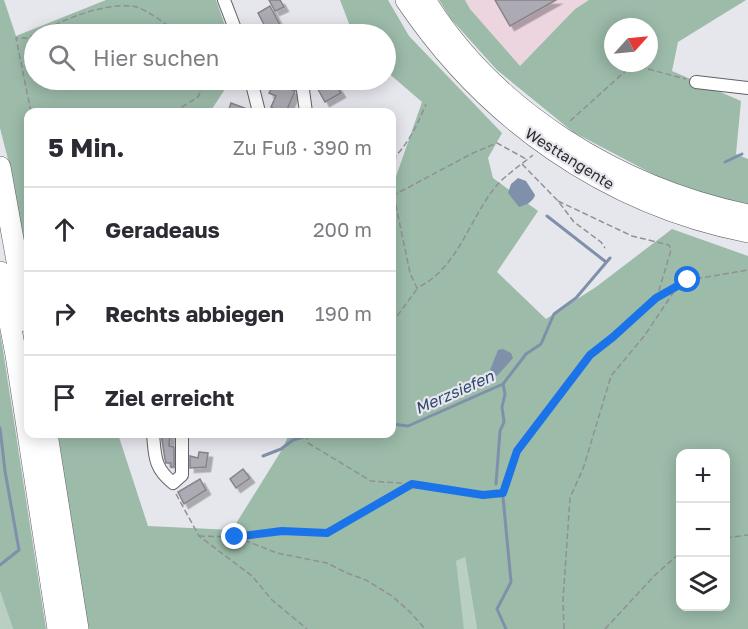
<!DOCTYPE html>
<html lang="de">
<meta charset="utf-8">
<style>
body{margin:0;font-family:"Golos Text",sans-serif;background:#f7f7f7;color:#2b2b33}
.controls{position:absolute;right:18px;bottom:18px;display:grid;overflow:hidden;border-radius:12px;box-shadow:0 3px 15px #0003}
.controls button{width:54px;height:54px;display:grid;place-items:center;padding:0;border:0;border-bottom:2px solid #e1e1e2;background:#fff;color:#2b2b33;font:30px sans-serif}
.compass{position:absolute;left:604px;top:18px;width:54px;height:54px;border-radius:50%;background:#fff;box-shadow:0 3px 15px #0003;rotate:63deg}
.stop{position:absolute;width:18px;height:18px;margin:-14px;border:4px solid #1a73e8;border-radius:50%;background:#fff}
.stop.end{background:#1a73e8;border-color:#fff;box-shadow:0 2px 6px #0008}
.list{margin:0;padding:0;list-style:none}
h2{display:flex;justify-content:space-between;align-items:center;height:78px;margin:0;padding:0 24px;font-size:26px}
h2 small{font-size:20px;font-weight:400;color:#7c7c81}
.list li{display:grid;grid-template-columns:39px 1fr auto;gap:18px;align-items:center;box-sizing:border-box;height:84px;padding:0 24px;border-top:2px solid #e1e1e2}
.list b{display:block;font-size:22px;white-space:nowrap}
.list em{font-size:20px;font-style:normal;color:#7c7c81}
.icon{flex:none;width:33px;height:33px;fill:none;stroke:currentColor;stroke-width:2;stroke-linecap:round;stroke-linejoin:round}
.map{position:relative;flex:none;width:748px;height:629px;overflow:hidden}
.search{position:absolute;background:#fff;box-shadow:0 3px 15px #0003;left:24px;top:24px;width:372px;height:66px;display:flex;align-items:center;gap:15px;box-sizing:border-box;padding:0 21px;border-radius:33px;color:#7c7c81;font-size:22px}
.panel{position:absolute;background:#fff;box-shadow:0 3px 15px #0003;left:24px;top:108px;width:372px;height:330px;border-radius:12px}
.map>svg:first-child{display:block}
</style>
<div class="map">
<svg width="748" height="629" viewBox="0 0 748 629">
<defs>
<filter id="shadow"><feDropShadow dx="4.5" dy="4.5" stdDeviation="0" flood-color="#0004"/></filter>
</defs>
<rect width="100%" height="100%" fill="#e6e6ed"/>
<polygon fill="#edd5e0" points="465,0 589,0 575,9 520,66 470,9"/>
<g fill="#b9cfc2">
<polygon points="465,557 477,629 464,629 455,561"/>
<polygon points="0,591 13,629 0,629"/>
</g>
<g fill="#9cbba9" fill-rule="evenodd">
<polygon points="0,0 4,0 16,36 106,0 216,0 228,34 34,34 34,80 231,80 210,112 28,112 28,275 13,179 0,128"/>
<path d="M340 0H388L409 36 502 133 488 158 493 178 538 211 497 272 546 319 596 287 672 229 748 256V629H477L465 557 456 561 464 629H86L54 434H118L148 526 232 530 283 448 289 434H392V188L422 102 386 71V34H353ZM680 454H726V606H680Z"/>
<path d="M439 0H465L470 9 520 66 575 9 589 0H746L678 42 672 71 741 101 736 154 748 159V206L693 195 573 132 497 70 451 19ZM613 27H649V63H613Z"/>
<polygon points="0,331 46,629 13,629 0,591"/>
</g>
<g fill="#7f91aa">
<path d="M518 178 526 181 535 195C533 202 526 205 519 207L508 193 511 184Z"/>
<polygon points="503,349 511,353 513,358 497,376 490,370 498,350"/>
<polygon points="484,375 488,381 488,385 472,392 470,385"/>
</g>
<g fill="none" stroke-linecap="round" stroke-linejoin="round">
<g stroke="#7f91aa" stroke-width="3">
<polyline points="725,162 742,154"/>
<polyline points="547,216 606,262"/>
<polyline points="392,424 408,426 503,384 526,354 541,344 554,314 576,298 610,258"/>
<polyline points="0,428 5,471 19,550 0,565"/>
<polyline points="263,456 281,449 293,440 310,435 327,434"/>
<polyline points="496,484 500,431 504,422 502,407 505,394 503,384"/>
<polyline points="503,497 511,582 497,609 506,629"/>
</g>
</g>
<g fill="#acabb3" stroke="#85848b" stroke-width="1.5" filter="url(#shadow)">
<polygon points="269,0 280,0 284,7 275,11"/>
<polygon points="495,0 556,0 510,26"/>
<polygon points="270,6 280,25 268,32 258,13"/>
<polygon points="319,80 333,80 341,93 325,102 314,82"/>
<polygon points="274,83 295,91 286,112 275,112 276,110 271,107 276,96 269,93"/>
<polygon points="231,103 250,110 251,112 228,112"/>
<polygon points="161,434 170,434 169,446 174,447 174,467 171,467 171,463 166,463 165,459"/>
<polygon points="199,452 208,453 206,467 190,468 190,456 198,458"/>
<polygon points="243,469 250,478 236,488 230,479"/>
<polygon points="200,479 206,490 184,504 178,492"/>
</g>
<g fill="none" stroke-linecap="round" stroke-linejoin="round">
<defs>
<g id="street">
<polyline points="224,0 237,34"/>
<polyline points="251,80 259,112"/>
<polyline points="299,80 303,90 306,112"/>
<polyline points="696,82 748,88"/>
<path d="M153 434C155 456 154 468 173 483L182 475V434"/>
</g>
<g id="highway">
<path d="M406 0C486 119 606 204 748 232"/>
<path d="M425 0C495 113 620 188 748 215"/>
<polyline points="0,167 28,322"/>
<polyline points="0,272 16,355 58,629"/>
<polyline points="47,434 78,629"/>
</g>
</defs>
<use href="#street" stroke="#616167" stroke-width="14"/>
<use href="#highway" stroke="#616167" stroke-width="22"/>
<g stroke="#909095" stroke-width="1.5" stroke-dasharray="6 3" stroke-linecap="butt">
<path d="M31 112 16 38H28C56 23 105 0 137 7 152 13 166 25 180 34"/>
<polyline points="174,112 198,97 206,80"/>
<polyline points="570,121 630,67 644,68 686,79"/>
<path d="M392 160C408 144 417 126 426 104"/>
<polyline points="522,164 558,201 574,222 601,242 605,248"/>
<polyline points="392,196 473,153 497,143 526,159"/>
<path d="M394 196 410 273 417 288C459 268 469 218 497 185 507 174 522 164 533 155"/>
<polyline points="558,201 632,236 669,245 671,250 657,297"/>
<polyline points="392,323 417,289"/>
<polyline points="306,434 308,443 371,481 412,484 483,495 503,493 517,451 590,355 613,337 656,298 678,285 688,280 748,270"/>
<polyline points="176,494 199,536 252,576 272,600 307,629"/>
<polyline points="199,536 235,537 282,531 327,533 411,484"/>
<polyline points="236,537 277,553 327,563 347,573 366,580 392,596 410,612 425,629"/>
<polyline points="726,538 748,535"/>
<polyline points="564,629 563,600 570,498 584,466 611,376 645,335 677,287"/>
<polyline points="605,629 655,575 680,553"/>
</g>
<use href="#street" stroke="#fff" stroke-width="12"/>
<use href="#highway" stroke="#fff" stroke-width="21"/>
</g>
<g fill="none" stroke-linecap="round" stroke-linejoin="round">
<polyline stroke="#1a73e8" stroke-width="8" points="235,537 282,531 327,533 412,484 483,495 503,493 517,451 590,355 613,337 656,298 688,280"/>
</g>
<g text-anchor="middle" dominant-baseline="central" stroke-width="4.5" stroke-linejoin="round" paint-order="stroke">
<g font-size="15" fill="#2c2c2f" stroke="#e6e6ed">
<text transform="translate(570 158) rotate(32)">Westtangente</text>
</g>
<g font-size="16" font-style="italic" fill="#2e486f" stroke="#e6e6ed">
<text transform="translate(454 392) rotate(-24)">Merzsiefen</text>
</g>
</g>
</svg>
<div class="controls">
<button>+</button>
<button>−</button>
<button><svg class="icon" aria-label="layers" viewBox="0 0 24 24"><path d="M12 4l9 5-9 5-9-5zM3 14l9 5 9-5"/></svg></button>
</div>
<svg class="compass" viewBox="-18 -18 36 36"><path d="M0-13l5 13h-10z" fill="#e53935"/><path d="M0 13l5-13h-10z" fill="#7c7c81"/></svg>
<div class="stop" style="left:688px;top:280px"></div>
<div class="stop end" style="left:235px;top:537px"></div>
<div class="search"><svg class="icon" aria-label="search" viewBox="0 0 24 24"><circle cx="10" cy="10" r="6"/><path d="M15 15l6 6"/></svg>Hier suchen</div>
<section class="panel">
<h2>5 Min.<small>Zu Fuß · 390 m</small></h2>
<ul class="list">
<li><svg class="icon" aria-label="ahead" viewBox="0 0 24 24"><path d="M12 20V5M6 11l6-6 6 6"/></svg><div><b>Geradeaus</b></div><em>200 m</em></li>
<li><svg class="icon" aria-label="right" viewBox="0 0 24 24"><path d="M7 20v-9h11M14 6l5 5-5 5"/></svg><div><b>Rechts abbiegen</b></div><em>190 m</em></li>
<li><svg class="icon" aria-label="arrive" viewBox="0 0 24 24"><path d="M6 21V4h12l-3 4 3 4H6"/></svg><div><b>Ziel erreicht</b></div></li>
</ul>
</section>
</div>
